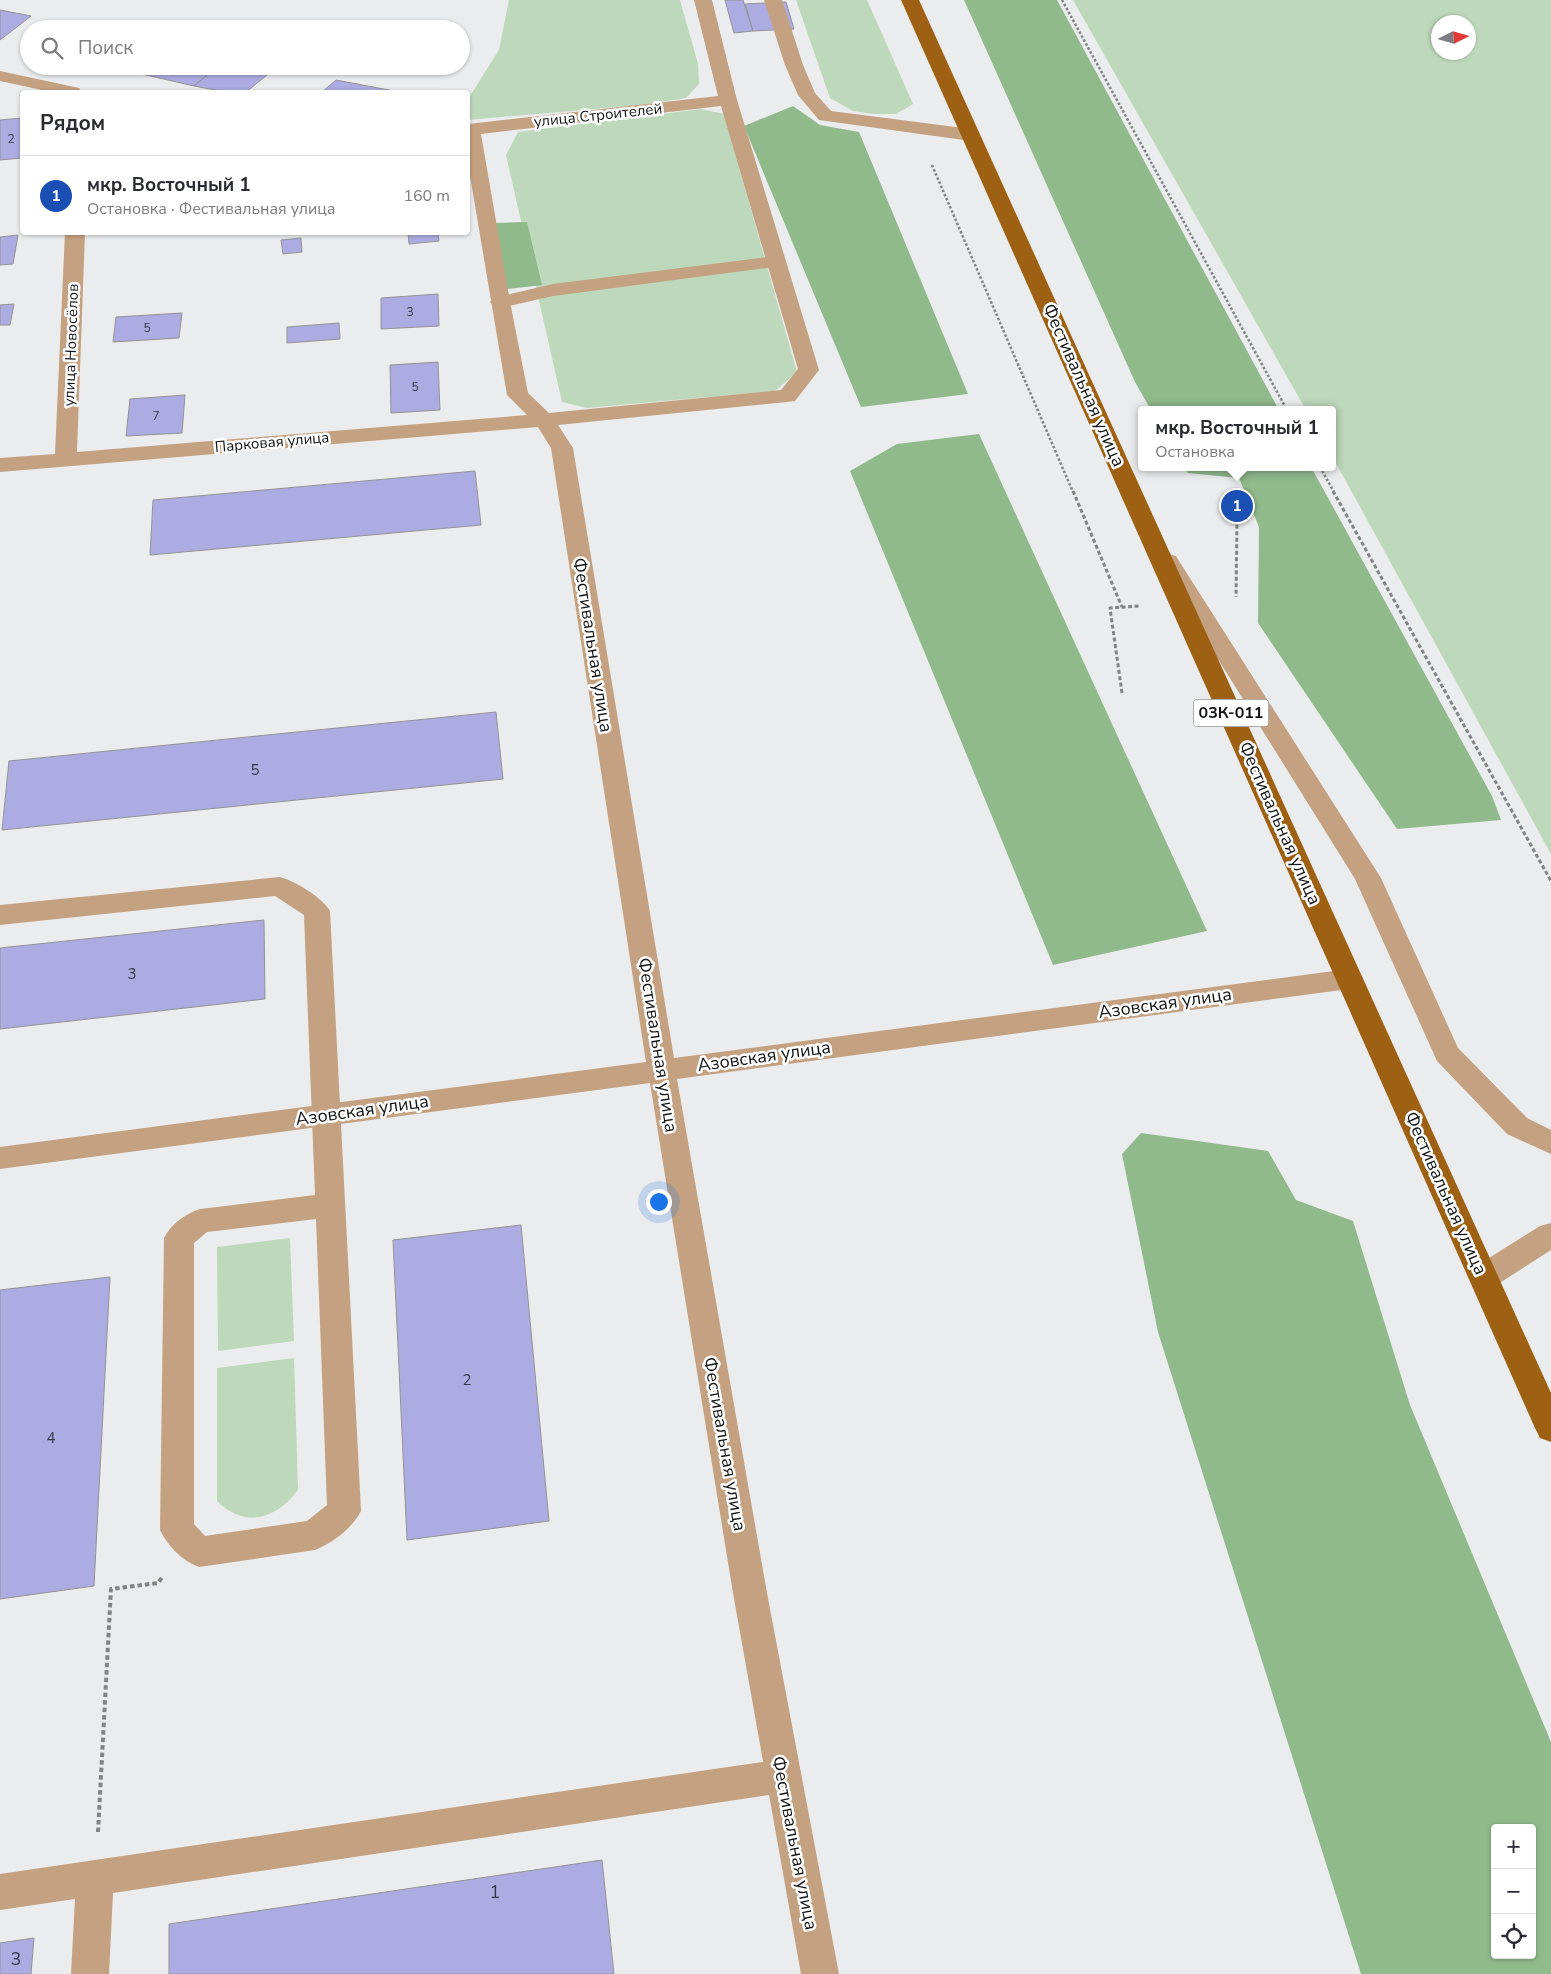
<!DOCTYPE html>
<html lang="ru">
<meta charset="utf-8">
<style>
body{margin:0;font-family:"Nunito Sans",sans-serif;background:#f7f7f7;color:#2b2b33}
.controls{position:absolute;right:15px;bottom:15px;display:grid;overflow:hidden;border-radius:5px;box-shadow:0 1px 4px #0004}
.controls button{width:45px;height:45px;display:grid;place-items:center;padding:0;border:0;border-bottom:1px solid #e1e1e2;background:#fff;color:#2b2b33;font:25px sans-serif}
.compass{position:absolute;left:1431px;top:15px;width:45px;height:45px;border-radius:50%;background:#fff;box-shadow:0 1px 4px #0004;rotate:85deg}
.you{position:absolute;left:658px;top:1201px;width:18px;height:18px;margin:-12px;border:4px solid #fff;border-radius:50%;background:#1a73e8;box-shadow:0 0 0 8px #1a73e833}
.badge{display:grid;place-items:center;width:32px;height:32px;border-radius:50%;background:#db2777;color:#fff;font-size:16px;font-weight:700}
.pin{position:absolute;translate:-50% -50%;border:2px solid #fff;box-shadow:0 1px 5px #0006}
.popup{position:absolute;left:1138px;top:406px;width:198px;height:65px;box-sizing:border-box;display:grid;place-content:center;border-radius:5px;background:#fff;filter:drop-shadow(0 1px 4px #0005);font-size:16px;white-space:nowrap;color:#7c7c81}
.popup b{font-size:19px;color:#2b2b33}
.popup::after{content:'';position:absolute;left:50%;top:100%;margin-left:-10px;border:10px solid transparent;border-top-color:#fff}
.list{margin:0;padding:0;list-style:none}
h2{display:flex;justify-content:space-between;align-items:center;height:65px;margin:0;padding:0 20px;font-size:21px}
h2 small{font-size:16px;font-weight:400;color:#7c7c81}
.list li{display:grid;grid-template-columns:32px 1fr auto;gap:15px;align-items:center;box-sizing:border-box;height:80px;padding:0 20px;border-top:1px solid #e1e1e2}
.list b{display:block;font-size:19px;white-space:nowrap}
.list p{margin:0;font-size:16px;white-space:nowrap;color:#7c7c81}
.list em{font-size:16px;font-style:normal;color:#7c7c81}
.icon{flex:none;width:28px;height:28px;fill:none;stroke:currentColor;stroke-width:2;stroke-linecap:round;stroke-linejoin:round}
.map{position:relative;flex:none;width:1551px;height:1974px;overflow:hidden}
.search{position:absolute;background:#fff;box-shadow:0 1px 4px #0004;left:20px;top:20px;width:450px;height:55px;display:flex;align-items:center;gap:12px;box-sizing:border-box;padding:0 18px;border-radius:28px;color:#7c7c81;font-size:19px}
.panel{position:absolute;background:#fff;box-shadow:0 1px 4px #0004;left:20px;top:90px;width:450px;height:145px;border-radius:5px}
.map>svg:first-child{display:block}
</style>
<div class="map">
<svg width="1551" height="1974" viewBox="0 0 1551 1974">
<rect width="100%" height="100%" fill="#ebeced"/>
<g fill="#bed8bb" fill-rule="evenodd">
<polygon points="509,0 680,0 698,64 699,84 686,98 641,105 468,120 468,99 499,50"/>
<polygon points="796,0 867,0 913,104 896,114 873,114 853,111 830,98"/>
<path d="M1073 0H1551V854L1332 456V410H1306ZM1438 22H1468V52H1438Z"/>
<polygon points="701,109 724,114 797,372 775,391 587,408 562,402 506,155 518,132"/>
<polygon points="290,1238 294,1341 218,1351 217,1247"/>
<path d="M294 1358 298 1490C276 1519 245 1529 217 1501V1368Z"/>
</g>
<g fill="#90b98c" fill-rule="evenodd">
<polygon points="964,0 1057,0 1279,410 1151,410 1135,382"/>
<polygon points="793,106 820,125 859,132 968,394 861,407 744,126"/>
<polygon points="527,222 542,285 507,289 494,223"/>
<polygon points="979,434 1207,931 1053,965 850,471 897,444"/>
<polygon points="1184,467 1311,467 1492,796 1501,820 1397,829 1258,623 1259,527 1239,478 1188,473"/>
<path d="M1141 1133 1268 1151 1296 1200 1353 1221 1410 1405 1551 1742V1974H1361L1158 1332 1122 1154ZM1495 1828H1532V1955H1495Z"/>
</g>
<g fill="#acace2" stroke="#939394">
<polygon points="725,0 743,0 753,31 734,33"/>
<polygon points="786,2 794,29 753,31 745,4"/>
<polygon points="0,10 31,16 0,40"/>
<polygon points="224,21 261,29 214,29"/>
<polygon points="152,66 218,66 194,86 142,74"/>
<polygon points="218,66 251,66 272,71 246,92 226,92 194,86"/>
<polygon points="336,80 394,91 392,92 322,92"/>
<polygon points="22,118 22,158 0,160 0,120"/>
<polygon points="408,232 438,232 439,241 409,244"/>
<polygon points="18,235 13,264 0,265 0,237"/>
<polygon points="301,238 302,252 283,254 281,240"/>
<polygon points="438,294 439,326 381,329 381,298"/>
<polygon points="14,304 10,325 0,325 0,305"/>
<polygon points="182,313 179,338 113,342 116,317"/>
<polygon points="339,323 340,339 287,343 287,327"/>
<polygon points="438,362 440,410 391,413 390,365"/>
<polygon points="185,395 182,433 126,436 130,399"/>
<polygon points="475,471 481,525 150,555 153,500"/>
<polygon points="496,712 503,779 2,830 9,761"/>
<polygon points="264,920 265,999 0,1029 0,948"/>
<polygon points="521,1225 549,1521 407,1540 393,1240"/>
<polygon points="110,1277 94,1586 0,1599 0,1290"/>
<polygon points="602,1860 614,1974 169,1974 169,1924"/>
<polygon points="34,1938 31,1974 0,1974 0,1943"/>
</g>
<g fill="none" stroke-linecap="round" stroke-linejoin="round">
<g stroke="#828384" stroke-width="2.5" stroke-dasharray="2.5 2" stroke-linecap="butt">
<polyline points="1062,0 1287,410"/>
<polyline points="932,165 1073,492"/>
<polyline points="1320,467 1334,492"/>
</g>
<g stroke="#828384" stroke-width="3" stroke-dasharray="4 2.5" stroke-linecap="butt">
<polyline points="1073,491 1122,607"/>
<polyline points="1333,491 1551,881"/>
<polyline points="1223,514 1237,521 1236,597"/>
<polyline points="1122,693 1110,608 1139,606"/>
</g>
<polyline stroke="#828384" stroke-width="4" stroke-dasharray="4.5 3" stroke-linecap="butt" points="98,1832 111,1589 158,1583 163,1576"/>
<g fill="#c4a180" fill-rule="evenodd">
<polygon points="764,0 782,0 803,65 815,93 831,111 971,129 978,131 980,135 978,139 971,141 819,120 798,95 785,65"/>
<polygon points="775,256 782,258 785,262 782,266 553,296 500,308 493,306 490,302 493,298 553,284"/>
<polygon points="1168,554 1176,556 1179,561 1381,878 1458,1048 1527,1118 1551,1130 1551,1154 1507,1134 1437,1061 1355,879 1157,561 1160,556"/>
<path d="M280 877C295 881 323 898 330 911L361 1511C352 1528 333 1543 315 1550L199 1567C182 1561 168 1546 160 1530L164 1238C171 1224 185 1214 200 1209L315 1195 304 915 275 896 0 925V905ZM316 1219 327 1505 307 1521 205 1536 194 1524V1243L207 1232Z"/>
<polygon points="1551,1223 1551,1250 1495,1286 1484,1289 1473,1286 1469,1277 1473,1268 1540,1226"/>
<polygon points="782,1759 795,1764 800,1776 795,1788 782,1793 113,1893 109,1974 71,1974 75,1899 0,1910 0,1874"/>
</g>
<g fill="#c4a180" fill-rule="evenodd">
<path d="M694 0H712L737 100 819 370 795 401 787 402 558 425 573 448 674 1058 1349 969 1359 972 1363 979 1359 986 1349 989 677 1079 767 1593 839 1974H801L733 1593 650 1083 0 1169V1147L646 1062 551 448 538 427 0 472V458L55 454 65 232H85L77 452 527 415 507 395 468 164V124L718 96ZM721 106 798 369 781 390 549 413 528 393 510 302 481 134Z"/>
<polygon points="0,71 79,88 82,92 51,92 0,81"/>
</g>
<polygon fill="#9e6013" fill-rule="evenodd" points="901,0 919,0 1551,1393 1551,1442 1540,1438 1535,1428"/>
</g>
<g text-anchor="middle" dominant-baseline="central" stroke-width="5" stroke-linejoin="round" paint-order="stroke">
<g font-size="12" fill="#383846">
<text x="11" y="139">2</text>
<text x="410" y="312">3</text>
<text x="147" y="328">5</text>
<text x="415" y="387">5</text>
<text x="156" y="416">7</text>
</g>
<g font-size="15" fill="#111212" stroke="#fff">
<text transform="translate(598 115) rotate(-6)">улица Строителей</text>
<text transform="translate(71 345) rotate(-88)">улица Новосёлов</text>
<text transform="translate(272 442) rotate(-5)">Парковая улица</text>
</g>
<g font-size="15" fill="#383846">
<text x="255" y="770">5</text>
<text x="132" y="974">3</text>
<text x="467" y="1380">2</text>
<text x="51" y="1438">4</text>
</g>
<rect fill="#fff" stroke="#585959" stroke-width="1" x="1193.5" y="699.5" width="75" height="27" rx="4"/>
<g font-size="16" font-weight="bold" fill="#111212">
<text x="1231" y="713">03К-011</text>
</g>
<g font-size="18" fill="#111212" stroke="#fff">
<text transform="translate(1084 385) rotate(66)">Фестивальная улица</text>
<text transform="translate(593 645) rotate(81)">Фестивальная улица</text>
<text transform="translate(1280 823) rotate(66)">Фестивальная улица</text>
<text transform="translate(1165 1003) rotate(-8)">Азовская улица</text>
<text transform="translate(658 1045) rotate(81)">Фестивальная улица</text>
<text transform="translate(764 1056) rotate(-8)">Азовская улица</text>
<text transform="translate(362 1110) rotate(-8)">Азовская улица</text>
<text transform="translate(1446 1193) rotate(66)">Фестивальная улица</text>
<text transform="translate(725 1444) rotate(80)">Фестивальная улица</text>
<text transform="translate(795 1843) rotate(79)">Фестивальная улица</text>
</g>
<g font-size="18" fill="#383846">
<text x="495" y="1892">1</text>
<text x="16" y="1959">3</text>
</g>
</g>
</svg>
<div class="controls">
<button>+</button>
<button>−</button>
<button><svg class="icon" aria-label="locate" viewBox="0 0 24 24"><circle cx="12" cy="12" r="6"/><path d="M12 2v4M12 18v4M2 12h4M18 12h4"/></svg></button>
</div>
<svg class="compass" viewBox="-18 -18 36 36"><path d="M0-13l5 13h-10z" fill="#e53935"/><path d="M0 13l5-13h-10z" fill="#7c7c81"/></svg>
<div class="you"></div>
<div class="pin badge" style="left:1237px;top:506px;background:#1a4fb4">1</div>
<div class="popup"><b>мкр. Восточный 1</b>Остановка</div>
<div class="search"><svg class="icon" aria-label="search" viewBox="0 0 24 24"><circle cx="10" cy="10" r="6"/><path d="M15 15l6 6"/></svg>Поиск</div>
<section class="panel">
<h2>Рядом<small></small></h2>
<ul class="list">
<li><span class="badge" style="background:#1a4fb4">1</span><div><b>мкр. Восточный 1</b><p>Остановка · Фестивальная улица</p></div><em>160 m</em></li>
</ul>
</section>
</div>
